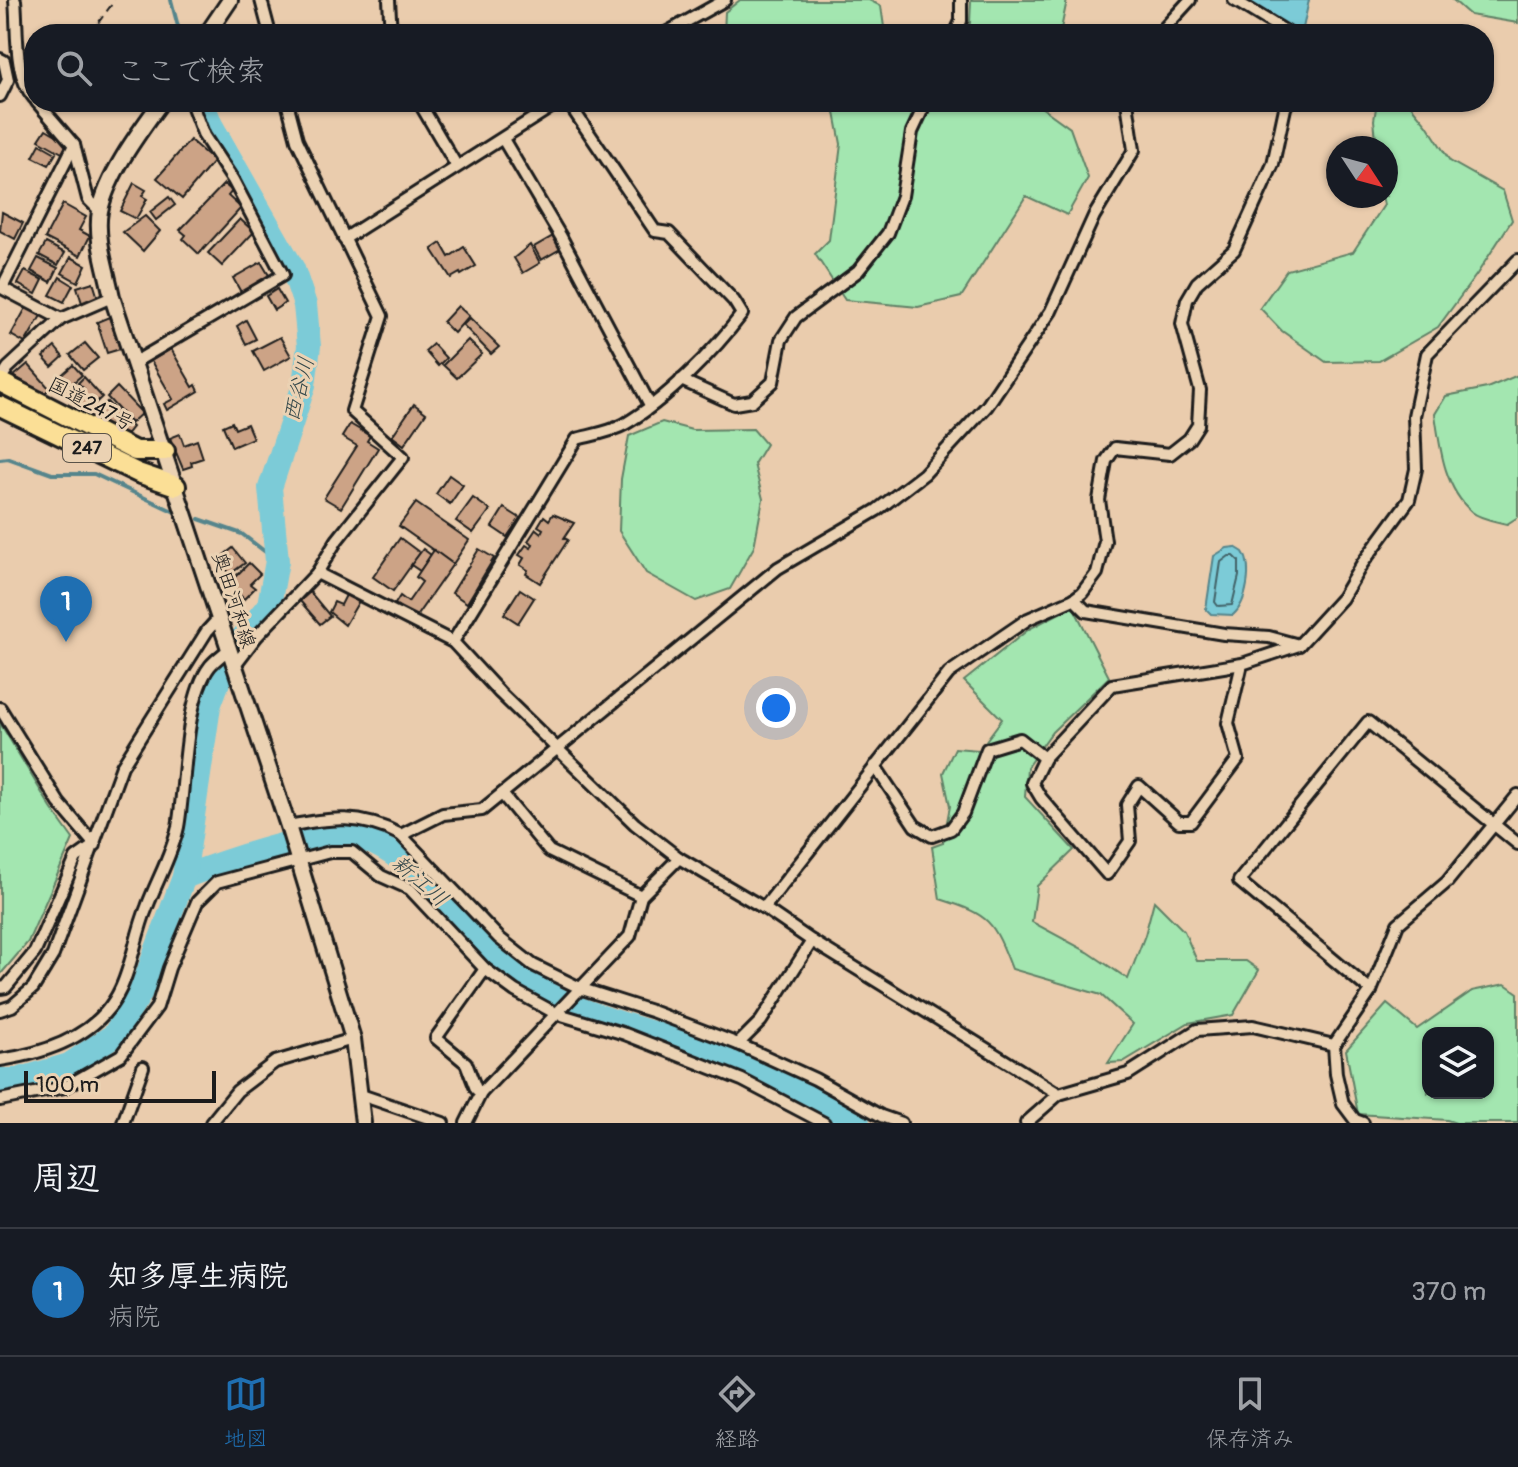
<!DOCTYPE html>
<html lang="ja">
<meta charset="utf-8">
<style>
body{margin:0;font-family:Pangolin,"Klee One",sans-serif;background:#20242c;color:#f1f3f6}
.controls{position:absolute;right:24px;bottom:24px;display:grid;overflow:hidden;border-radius:16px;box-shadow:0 2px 6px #0004}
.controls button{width:72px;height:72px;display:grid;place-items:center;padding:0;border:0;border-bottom:2px solid #363941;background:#171b24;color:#f1f3f6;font:40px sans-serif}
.compass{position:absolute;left:1326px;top:136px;width:72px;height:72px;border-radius:50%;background:#171b24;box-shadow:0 2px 6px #0004;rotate:126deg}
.scale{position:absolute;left:24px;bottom:20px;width:192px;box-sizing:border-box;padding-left:8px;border:4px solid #1c1c1c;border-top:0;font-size:22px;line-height:28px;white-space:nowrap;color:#1c1c1c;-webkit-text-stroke:6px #ebd2b3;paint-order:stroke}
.you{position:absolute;left:776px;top:708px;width:28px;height:28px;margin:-20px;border:6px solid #fff;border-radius:50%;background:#1a73e8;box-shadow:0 0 0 12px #1a73e833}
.badge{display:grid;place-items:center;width:52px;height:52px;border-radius:50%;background:#1f6fb2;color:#fff;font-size:26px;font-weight:700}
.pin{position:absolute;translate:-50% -66px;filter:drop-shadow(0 2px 4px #0008)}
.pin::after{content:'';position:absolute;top:42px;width:28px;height:24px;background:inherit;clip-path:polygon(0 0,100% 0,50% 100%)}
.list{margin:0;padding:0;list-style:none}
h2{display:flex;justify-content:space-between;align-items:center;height:104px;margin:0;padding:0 32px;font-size:34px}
h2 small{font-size:26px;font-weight:400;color:#9ea1a6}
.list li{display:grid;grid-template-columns:52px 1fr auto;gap:24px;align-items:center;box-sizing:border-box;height:128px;padding:0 32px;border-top:2px solid #363941}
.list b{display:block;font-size:30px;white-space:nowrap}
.list p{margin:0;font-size:26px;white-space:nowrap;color:#9ea1a6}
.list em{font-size:26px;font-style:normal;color:#9ea1a6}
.icon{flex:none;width:44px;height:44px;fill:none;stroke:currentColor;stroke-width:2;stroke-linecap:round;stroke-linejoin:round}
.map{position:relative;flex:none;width:1518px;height:1123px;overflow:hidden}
.search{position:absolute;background:#171b24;box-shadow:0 2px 6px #0004;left:24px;right:24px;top:24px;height:88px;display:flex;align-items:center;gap:20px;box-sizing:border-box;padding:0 28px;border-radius:32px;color:#9ea1a6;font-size:30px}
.sheet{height:232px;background:#171b24}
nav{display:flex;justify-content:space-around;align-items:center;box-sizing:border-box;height:112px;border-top:2px solid #363941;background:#171b24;font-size:22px;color:#9ea1a6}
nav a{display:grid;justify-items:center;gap:4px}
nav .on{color:#1f6fb2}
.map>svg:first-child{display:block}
</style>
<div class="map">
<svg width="1518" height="1123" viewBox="0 0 1518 1123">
<rect width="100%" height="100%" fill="#eaccad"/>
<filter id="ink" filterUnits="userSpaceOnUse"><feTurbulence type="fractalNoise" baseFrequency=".0125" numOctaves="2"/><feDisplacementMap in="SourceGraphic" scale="16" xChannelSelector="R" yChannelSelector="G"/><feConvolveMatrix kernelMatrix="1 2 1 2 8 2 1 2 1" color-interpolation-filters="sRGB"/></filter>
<g filter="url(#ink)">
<g fill="#a3e6b0" stroke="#608166" stroke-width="2" fill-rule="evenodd">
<polygon points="740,0 869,0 881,6 885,34 724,34 725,12"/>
<polygon points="971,0 1067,0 1060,34 966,34 970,23"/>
<polygon points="1453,0 1518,0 1518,23 1470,15"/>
<polygon points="833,102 1034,102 1070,128 1088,178 1067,215 1026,196 961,297 918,307 845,300 815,254 829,240 841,144"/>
<polygon points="1377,102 1408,102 1427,125 1450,161 1503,191 1512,220 1477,274 1438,327 1379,361 1326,362 1282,331 1260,308 1287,270 1353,252 1384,205 1382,196 1386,196 1386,148 1377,148 1374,120"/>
<path d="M1518 375V517L1507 524C1496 521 1480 519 1472 512 1444 488 1440 448 1435 414L1446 396 1487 388Z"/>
<polygon points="662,422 692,430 753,429 766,444 754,464 763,499 754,547 730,589 696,601 646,573 619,531 621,479 629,436"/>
<path d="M1073 606 1109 677 1052 732 1027 767 1025 797 1074 850 1037 886 1032 922 1088 952 1128 979 1145 935 1154 901 1184 931 1197 961H1246L1259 970 1233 1015 1188 1023 1123 1062 1108 1063 1133 1024 1101 995 1012 969C993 920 990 915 940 899L932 847 943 843 950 806 943 773 955 748 979 750 1002 719 964 681 1029 629Z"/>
<polygon points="0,723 51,808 73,839 28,942 0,975"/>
<path d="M1505 984 1518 993V1123H1456L1447 1120 1358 1114 1346 1050 1387 1004 1417 1029 1472 991ZM1428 1033H1488V1093H1428Z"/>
</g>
<g fill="#7bcbd7" stroke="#55858c" stroke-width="2">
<polygon points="1241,0 1309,0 1302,33 1298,34"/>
<path d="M1235 547 1243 552C1253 567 1247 603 1233 615L1211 614 1206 609 1214 556 1227 548Z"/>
</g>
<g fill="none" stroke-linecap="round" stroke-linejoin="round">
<polygon stroke="#426267" stroke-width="2" points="1229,556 1234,556 1239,561 1239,576 1232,605 1218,606 1215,602 1221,562"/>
<g stroke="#55858c" stroke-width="4">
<polyline points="171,0 180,34"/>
<polyline points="0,459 8,458 52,474 94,474 175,512"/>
<polyline points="199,519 242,534 277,561"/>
</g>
<g stroke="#7bcbd7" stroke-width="24">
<polyline points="202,102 211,125 293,269 305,305 309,346 304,385 270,488 277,561 269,605 241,640"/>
<path d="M184 877C217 864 322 827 354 836 419 853 467 933 519 975 571 1018 664 1032 727 1057 772 1075 815 1100 858 1123"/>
<polyline points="0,1080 17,1080 69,1065 114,1035 140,994 184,877 209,706 222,671"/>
</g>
</g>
<g fill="#cca386" stroke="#1c1c1c" stroke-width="2">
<polygon points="46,129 68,142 62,153 39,140"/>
<polygon points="190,140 214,161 182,199 157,178"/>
<polygon points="40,144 56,153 49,165 33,157"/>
<polygon points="134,183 146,190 142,196 147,199 136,219 120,211"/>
<polygon points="224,184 232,191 228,196 241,208 199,254 183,239 186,235 180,230"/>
<polygon points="169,197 175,205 156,220 150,212"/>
<polygon points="63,204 86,217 79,230 90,236 80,256 45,238"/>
<polygon points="2,212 23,223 15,239 0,231"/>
<polygon points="145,216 160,231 143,251 123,232"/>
<polygon points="240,219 254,232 222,266 208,253"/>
<polygon points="555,235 562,248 541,260 534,247"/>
<polygon points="46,243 65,253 58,265 39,255"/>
<polygon points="441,243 449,257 464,247 476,266 461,275 460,273 451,278 432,249"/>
<polygon points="530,245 540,263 523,273 514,258"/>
<polygon points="71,257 86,265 78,282 62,273"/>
<polygon points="38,258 58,268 51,282 31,271"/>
<polygon points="261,262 270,277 242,294 233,278"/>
<polygon points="25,271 43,280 36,294 18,284"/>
<polygon points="60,277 73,285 64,302 50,295"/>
<polygon points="93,282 98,298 82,303 77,287"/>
<polygon points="277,289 285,303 274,310 266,296"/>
<polygon points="27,306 42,314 25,343 11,335"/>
<polygon points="458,306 469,316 454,333 443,322"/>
<polygon points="109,317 120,349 107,353 97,322"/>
<polygon points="470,318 499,347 491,354 463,325"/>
<polygon points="246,320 256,339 246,344 237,326"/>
<polygon points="280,337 291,356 264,371 253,351"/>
<polygon points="468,340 482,354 457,378 443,365"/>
<polygon points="85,343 98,358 83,370 70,355"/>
<polygon points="433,344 446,358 438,366 425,351"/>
<polygon points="55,347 63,357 52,367 43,357"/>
<polygon points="171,349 193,387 196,385 199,391 167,410 164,404 173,399 151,361"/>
<polygon points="28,364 50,389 43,394 14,376"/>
<polygon points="73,365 82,375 67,388 58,378"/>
<polygon points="84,377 102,397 85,413 72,400 84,389 78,383"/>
<polygon points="117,387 142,413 131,423 107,397"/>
<polygon points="107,402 132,427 125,436 113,424 109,428 95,414"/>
<polygon points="414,404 426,413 404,445 392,436"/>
<polygon points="232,422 235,429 247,424 253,438 232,447 223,426"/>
<polygon points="350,424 370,436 367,441 378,448 341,508 324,498 357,446 342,437"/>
<polygon points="180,434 184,445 197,440 203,458 191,462 192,466 183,469 170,438"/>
<polygon points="449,475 463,485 450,504 436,494"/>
<polygon points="473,498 490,510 473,533 456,521"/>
<polygon points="416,503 469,540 453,564 399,526"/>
<polygon points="504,508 520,518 507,537 492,527"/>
<polygon points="553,514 574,523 564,538 568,540 540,583 526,574 528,570 520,565 524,558 519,555 526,545 531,548 533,544 528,541 536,529 541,533 543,529 538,526 544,516 549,520"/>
<polygon points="400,538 420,553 393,591 373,577"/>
<polygon points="233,548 245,563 230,574 219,559"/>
<polygon points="423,549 431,555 420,571 411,565"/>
<polygon points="479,549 494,558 467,603 452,593"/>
<polygon points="434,550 453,564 415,618 395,604 400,596 408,602 422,582 416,577"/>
<polygon points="249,563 260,574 250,584 255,588 244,599 228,584"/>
<polygon points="520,589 534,598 518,623 504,614"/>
<polygon points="310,592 330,616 320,624 300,601"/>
<polygon points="346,595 359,601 345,625 329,612 334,602 341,605"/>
</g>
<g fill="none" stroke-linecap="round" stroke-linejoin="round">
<defs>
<g id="street">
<path d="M15 0C18 30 13 74 34 98"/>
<polyline points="261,0 270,34"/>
<polyline points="389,0 391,34"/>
<polyline points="1234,0 1290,34"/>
<polyline points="664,34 725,0"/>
<polyline points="955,34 961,21 961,0"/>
<polyline points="1159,34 1190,0"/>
<polyline points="0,59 4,61 8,80 0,96"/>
<polyline points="37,102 74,145 88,199 100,211"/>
<polyline points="419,102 456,165"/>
<polyline points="503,139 561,237 650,405"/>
<polyline points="344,239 559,102"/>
<polyline points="0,287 61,319"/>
<polyline points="2,288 74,145"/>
<polyline points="135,362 283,275 233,180 204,136 191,102"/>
<polyline points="0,380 8,368 61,319 112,297"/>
<polyline points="681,380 734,404 752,401 773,382 781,340 796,317 858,271 888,233 902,196 912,132 926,102"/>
<polyline points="317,573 453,642 500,693 635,824 679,858 764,908 812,941 1059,1094"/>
<polyline points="1074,599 1086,611 1224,634 1269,637 1299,645 1342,598 1362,564 1409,500 1416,469 1414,416 1427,354 1518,260"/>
<path d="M453 642 577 439C592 435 611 432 625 424 666 400 714 351 742 314L734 301 669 233 655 231 568 102"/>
<polyline points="1242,664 1228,723 1238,759 1191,822 1179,822 1139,786 1127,805 1130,841 1107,874 1041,798 1032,783 1044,758 1112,685 1242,664 1299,645"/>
<polyline points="234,666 257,636 317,573 337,540 403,457 352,411 382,316 297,140 287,102"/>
<polyline points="0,708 59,803 95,845"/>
<polyline points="875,766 915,826 932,836 951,829 963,813 987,749 1020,739 1044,758"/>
<polyline points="502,794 549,851 641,896"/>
<path d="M288 826C332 818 359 813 401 835L443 814 482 810 778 568 877 510 924 474 987 406 1051 311 1094 216 1134 150 1127 102"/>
<polyline points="401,835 499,938 533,965 582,989 654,1012 738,1044 815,1079 881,1116 901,1123"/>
<polyline points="764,908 949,673 1028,619 1074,599 1082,593 1097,573 1105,541 1099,500 1106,461 1115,448 1170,454 1189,439 1198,425 1200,390 1182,324 1187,300 1197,283 1234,250 1273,164 1285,108 1288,102"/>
<polyline points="0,988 6,987 35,952 76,858 93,846"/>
<polyline points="1371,991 1239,881 1368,722 1518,844"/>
<polyline points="0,1010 12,1006 33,988 53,955 122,766 207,631 217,620"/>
<polyline points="738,1044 761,1021 812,941"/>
<path d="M0 1060C47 1053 100 1035 121 988 133 962 136 933 147 907 157 880 172 855 178 827 186 783 184 700 210 666 215 660 222 655 228 650"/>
<polyline points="481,1093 476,1089 466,1063 436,1038 485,969"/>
<polyline points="361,1095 443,1123"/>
<polyline points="0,1100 65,1087 121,1055 157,1007 169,968 197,902 217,882 330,852 352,852 381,876 410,889 485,969 515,991 555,1013 625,1034 742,1080 824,1123"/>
<polyline points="123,1123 143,1067"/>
<polyline points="211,1123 237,1091 275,1062 353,1039"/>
<polyline points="466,1123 481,1093 630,936 641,896 679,858"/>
<polyline points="1026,1123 1059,1094 1128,1074 1197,1030 1253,1026 1334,1045"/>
<polyline points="1363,1123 1355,1120 1343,1104 1336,1074 1334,1045 1371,991 1398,924 1447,882 1518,795"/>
</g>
<g id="secondary">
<polyline points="207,34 230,0"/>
<path d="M161 102C140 131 107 175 100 211 95 238 107 271 112 297L288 826 353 1039 363 1123"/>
</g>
<g id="highway">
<polyline points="0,382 135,451 165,451"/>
<polyline points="0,406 138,473 176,486"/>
</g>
</defs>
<use href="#street" stroke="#1c1c1c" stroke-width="16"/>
<use href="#secondary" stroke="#1c1c1c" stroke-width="20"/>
<use href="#highway" stroke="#1c1c1c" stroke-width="24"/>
<polyline stroke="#1c1c1c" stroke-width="2" stroke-dasharray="8 6" stroke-linecap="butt" points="90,34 115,0"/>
<use href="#street" stroke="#ebd2b3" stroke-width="10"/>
<use href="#secondary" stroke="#ebd2b3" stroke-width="14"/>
<use href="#highway" stroke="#fbdf96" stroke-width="18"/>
</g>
</g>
<g text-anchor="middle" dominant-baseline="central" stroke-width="6" stroke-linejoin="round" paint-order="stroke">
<rect fill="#ebd2b3" stroke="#5a5349" stroke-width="2" x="63" y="434" width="48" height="28" rx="6"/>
<g font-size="18" font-weight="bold" fill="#1c1c1c">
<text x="87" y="448">247</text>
</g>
<g font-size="20" fill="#1c1c1c" stroke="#ebd2b3">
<text transform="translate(91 404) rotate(27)">国道247号</text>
<text transform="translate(234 600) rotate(72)">奥田河和線</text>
</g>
<g font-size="22" font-style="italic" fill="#34484b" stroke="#ebd2b3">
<text transform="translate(299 389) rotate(-76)">西谷川</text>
<text transform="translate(420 881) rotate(41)">新江川</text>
</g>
</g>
</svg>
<div class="controls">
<button><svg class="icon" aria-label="layers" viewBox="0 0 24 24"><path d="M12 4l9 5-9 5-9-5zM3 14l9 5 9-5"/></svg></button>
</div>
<svg class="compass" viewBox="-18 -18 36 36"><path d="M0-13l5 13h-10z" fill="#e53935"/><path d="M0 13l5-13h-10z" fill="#9ea1a6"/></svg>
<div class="scale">100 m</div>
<div class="you"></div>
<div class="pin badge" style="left:66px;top:642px">1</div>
<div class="search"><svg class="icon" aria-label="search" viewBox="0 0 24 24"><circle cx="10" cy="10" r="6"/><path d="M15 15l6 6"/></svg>ここで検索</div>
</div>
<section class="sheet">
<h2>周辺<small></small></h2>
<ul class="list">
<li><span class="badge">1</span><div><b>知多厚生病院</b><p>病院</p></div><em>370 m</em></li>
</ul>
</section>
<nav>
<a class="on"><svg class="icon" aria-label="map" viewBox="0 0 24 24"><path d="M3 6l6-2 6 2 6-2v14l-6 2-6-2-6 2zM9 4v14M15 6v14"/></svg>地図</a>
<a><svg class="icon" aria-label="directions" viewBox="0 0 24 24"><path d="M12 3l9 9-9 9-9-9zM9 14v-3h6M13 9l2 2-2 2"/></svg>経路</a>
<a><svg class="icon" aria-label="saved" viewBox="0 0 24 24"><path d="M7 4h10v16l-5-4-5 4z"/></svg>保存済み</a>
</nav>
